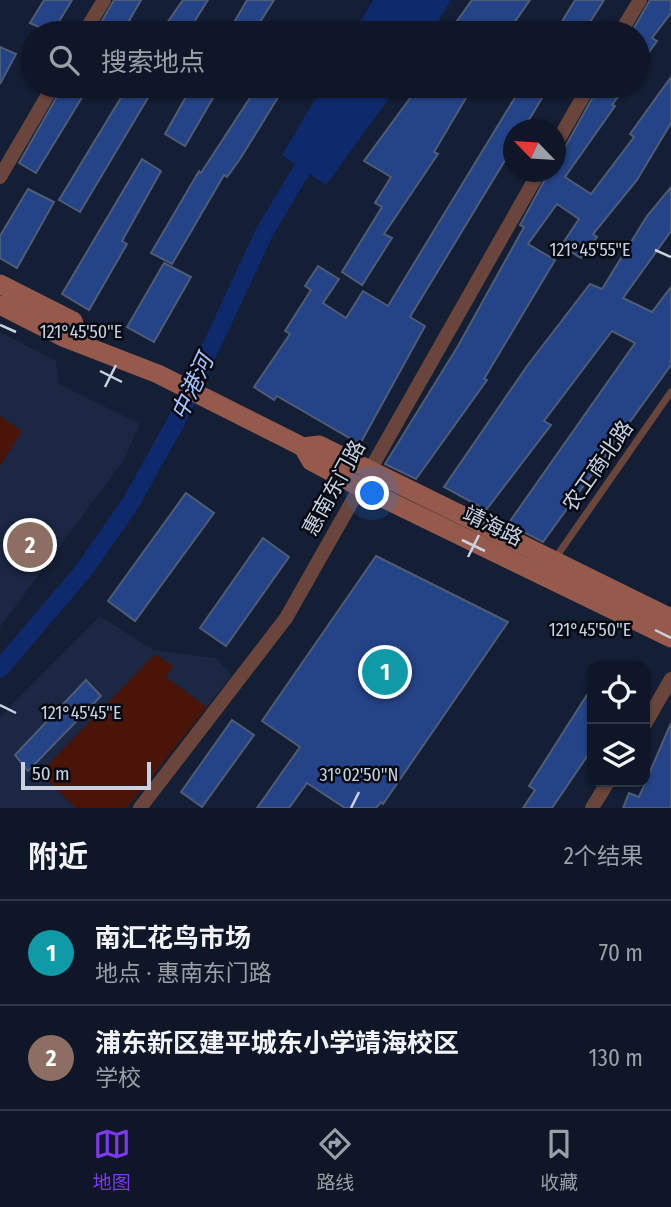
<!DOCTYPE html>
<html lang="zh">
<meta charset="utf-8">
<style>
body{margin:0;font-family:"Fira Sans Condensed","Noto Sans SC",sans-serif;background:#1d2333;color:#f1f3f6}
.controls{position:absolute;right:21px;bottom:21px;display:grid;overflow:hidden;border-radius:14px;box-shadow:0 2px 5px #0004}
.controls button{width:63px;height:63px;display:grid;place-items:center;padding:0;border:0;border-bottom:2px solid #2f3544;background:#0f1627;color:#f1f3f6;font:35px sans-serif}
.compass{position:absolute;left:503px;top:119px;width:63px;height:63px;border-radius:50%;background:#0f1627;box-shadow:0 2px 5px #0004;rotate:295deg}
.scale{position:absolute;left:21px;bottom:18px;width:130px;box-sizing:border-box;padding-left:7px;border:4px solid #cad2e1;border-top:0;font-size:19px;line-height:24px;white-space:nowrap;color:#cad2e1;-webkit-text-stroke:5px #050912;paint-order:stroke}
.you{position:absolute;left:373px;top:494px;width:24px;height:24px;margin:-18px;border:5px solid #fff;border-radius:50%;background:#1a73e8;box-shadow:0 0 0 10px #1a73e833}
.badge{display:grid;place-items:center;width:46px;height:46px;border-radius:50%;background:#7c3aed;color:#fff;font-size:23px;font-weight:700}
.pin{position:absolute;translate:-50% -50%;border:4px solid #fff;box-shadow:0 2px 7px #0006}
.list{margin:0;padding:0;list-style:none}
h2{display:flex;justify-content:space-between;align-items:center;height:91px;margin:0;padding:0 28px;font-size:30px}
h2 small{font-size:23px;font-weight:400;color:#9b9fa7}
.list li{display:grid;grid-template-columns:46px 1fr auto;gap:21px;align-items:center;box-sizing:border-box;height:105px;padding:0 28px;border-top:2px solid #2f3544}
.list b{display:block;font-size:26px;white-space:nowrap}
.list p{margin:0;font-size:23px;white-space:nowrap;color:#9b9fa7}
.list em{font-size:23px;font-style:normal;color:#9b9fa7}
.icon{flex:none;width:38px;height:38px;fill:none;stroke:currentColor;stroke-width:2;stroke-linecap:round;stroke-linejoin:round}
.map{position:relative;flex:none;width:671px;height:808px;overflow:hidden}
.search{position:absolute;background:#0f1627;box-shadow:0 2px 5px #0004;left:21px;right:21px;top:21px;height:77px;display:flex;align-items:center;gap:18px;box-sizing:border-box;padding:0 24px;border-radius:38px;color:#9b9fa7;font-size:26px}
.sheet{height:301px;background:#0f1627}
nav{display:flex;justify-content:space-around;align-items:center;box-sizing:border-box;height:98px;border-top:2px solid #2f3544;background:#0f1627;font-size:19px;color:#9b9fa7}
nav a{display:grid;justify-items:center;gap:4px}
nav .on{color:#7c3aed}
.map>svg:first-child{display:block}
</style>
<div class="map">
<svg width="671" height="808" viewBox="0 0 671 808">
<rect width="100%" height="100%" fill="#141e34"/>
<g fill="#1b2743">
<polygon points="0,332 56,361 59,384 140,424 122,463 0,627"/>
<polygon points="100,616 153,650 215,658 232,675 127,808 0,808 0,717"/>
</g>
<g fill="#4a1408">
<polygon points="0,416 22,431 0,466"/>
<polygon points="155,654 173,666 166,677 207,707 127,808 76,808 40,773"/>
</g>
<g fill="#0f2a6c">
<polygon points="373,0 451,0 431,33 354,33"/>
<polygon points="323,86 398,86 326,185 282,155"/>
</g>
<g fill="none" stroke-linecap="round" stroke-linejoin="round">
<polyline stroke="#0f2a6c" stroke-width="18" points="0,669 84,570 130,504 176,422 264,233 313,151"/>
</g>
<g fill="#254387" stroke="#4f5c76" stroke-width="2">
<polygon points="44,0 72,0 52,33 30,23"/>
<polygon points="114,0 141,0 122,33 95,33"/>
<polygon points="183,0 208,0 187,33 160,33"/>
<polygon points="247,0 274,0 253,33 228,33"/>
<polygon points="472,0 530,0 507,33 489,33 479,27 476,32 457,21"/>
<polygon points="575,0 604,0 583,33 555,33"/>
<polygon points="650,0 671,0 671,13 652,38 657,41 638,67 638,33 631,33"/>
<polygon points="0,47 16,54 0,84"/>
<polygon points="671,77 671,123 637,180 593,234 597,237 581,258 561,246 579,219 557,204 528,244 555,260 484,379 487,380 416,479 385,464 458,346 524,227 520,225 549,172 556,172 556,154 564,149 599,86 626,86 612,105 615,106 565,177 591,194 634,137 630,134"/>
<polygon points="63,86 89,86 36,173 19,163"/>
<polygon points="128,86 155,86 80,212 59,200"/>
<polygon points="192,86 220,86 185,146 165,134"/>
<polygon points="248,86 285,86 240,159 227,177 224,175 172,264 151,253 199,171 201,173 255,90"/>
<polygon points="419,86 473,86 434,152 438,154 384,234 392,238 362,285 342,272 382,207 375,203 391,177 364,161"/>
<polygon points="522,86 549,86 523,130 514,130 513,147 410,317 425,326 360,444 277,396 274,400 254,387 290,334 285,331 311,290 305,286 318,266 339,279 323,303 346,318 363,291 388,306"/>
<polygon points="142,159 161,171 122,241 127,244 89,310 62,294"/>
<polygon points="671,187 671,231 623,298 652,312 671,287 671,365 543,542 508,524 635,343 612,331 544,421 551,425 486,510 444,487 527,366 590,284 602,289 647,216"/>
<polygon points="28,189 54,202 17,268 0,258 0,236"/>
<polygon points="164,263 191,277 154,342 127,327"/>
<polygon points="186,493 214,513 135,621 108,601"/>
<polygon points="263,538 289,557 226,646 200,628"/>
<polygon points="376,556 508,622 383,804 381,802 376,808 345,808 307,783 289,808 257,808 300,747 262,721"/>
<polygon points="86,680 101,696 28,771 15,755"/>
<polygon points="592,687 592,749 552,808 523,808 535,790 529,786"/>
<polygon points="232,720 254,735 202,807 181,792"/>
<polygon points="671,723 671,808 623,808 629,793 639,797"/>
</g>
<g fill="none" stroke-linecap="round" stroke-linejoin="round">
<polyline stroke="#6a453c" stroke-width="7" points="554,560 671,392"/>
<g stroke="#6a453c" stroke-width="14">
<polyline points="84,33 104,0"/>
<polyline points="620,33 640,0"/>
<polyline points="556,144 589,86"/>
<polyline points="0,177 53,86"/>
<polyline points="645,724 671,679"/>
<polyline points="140,808 286,618 539,172"/>
<polyline points="592,808 608,782"/>
</g>
<g stroke="#955a4c" stroke-width="19">
<polyline points="0,284 73,321 80,343"/>
<polyline points="0,305 65,338 158,374 303,447 319,445 671,618"/>
<polyline points="303,447 311,461 360,487 671,638"/>
</g>
</g>
<path fill="none" stroke="#cad2e1" stroke-width="2.5" d="M655 250 671 257M0 325 16 332M100 371 122 382M105 387 116 365M462 540 485 551M468 557 479 535M655 630 671 638M0 705 16 713M351 808 359 792"/>
<g text-anchor="middle" dominant-baseline="central" stroke-width="5" stroke-linejoin="round" paint-order="stroke">
<g font-size="21" fill="#cad2e1" stroke="#050912">
<text transform="translate(598 466) rotate(-55)">农工商北路</text>
<text transform="translate(334 488) rotate(-61)">惠南东门路</text>
<text transform="translate(493 526) rotate(26)">靖海路</text>
</g>
<g font-size="23" font-style="italic" fill="#a6c4ff" stroke="#050912">
<text transform="translate(192 387) rotate(-65)">中港河</text>
</g>
</g>
<g font-size="18" text-anchor="middle" fill="#cad2e1" stroke="#050912" stroke-width="5" stroke-linejoin="round" paint-order="stroke">
<text x="590" y="256">121°45'55"E</text>
<text x="81" y="338">121°45'50"E</text>
<text x="590" y="636">121°45'50"E</text>
<text x="81" y="719">121°45'45"E</text>
<text x="359" y="781">31°02'50"N</text>
</g>
</svg>
<div class="controls">
<button><svg class="icon" aria-label="locate" viewBox="0 0 24 24"><circle cx="12" cy="12" r="6"/><path d="M12 2v4M12 18v4M2 12h4M18 12h4"/></svg></button>
<button><svg class="icon" aria-label="layers" viewBox="0 0 24 24"><path d="M12 4l9 5-9 5-9-5zM3 14l9 5 9-5"/></svg></button>
</div>
<svg class="compass" viewBox="-18 -18 36 36"><path d="M0-13l5 13h-10z" fill="#e53935"/><path d="M0 13l5-13h-10z" fill="#9b9fa7"/></svg>
<div class="scale">50 m</div>
<div class="you"></div>
<div class="pin badge" style="left:385px;top:672px;background:#0f9aa8">1</div>
<div class="pin badge" style="left:30px;top:545px;background:#8d6e63">2</div>
<div class="search"><svg class="icon" aria-label="search" viewBox="0 0 24 24"><circle cx="10" cy="10" r="6"/><path d="M15 15l6 6"/></svg>搜索地点</div>
</div>
<section class="sheet">
<h2>附近<small>2个结果</small></h2>
<ul class="list">
<li><span class="badge" style="background:#0f9aa8">1</span><div><b>南汇花鸟市场</b><p>地点 · 惠南东门路</p></div><em>70 m</em></li>
<li><span class="badge" style="background:#8d6e63">2</span><div><b>浦东新区建平城东小学靖海校区</b><p>学校</p></div><em>130 m</em></li>
</ul>
</section>
<nav>
<a class="on"><svg class="icon" aria-label="map" viewBox="0 0 24 24"><path d="M3 6l6-2 6 2 6-2v14l-6 2-6-2-6 2zM9 4v14M15 6v14"/></svg>地图</a>
<a><svg class="icon" aria-label="directions" viewBox="0 0 24 24"><path d="M12 3l9 9-9 9-9-9zM9 14v-3h6M13 9l2 2-2 2"/></svg>路线</a>
<a><svg class="icon" aria-label="saved" viewBox="0 0 24 24"><path d="M7 4h10v16l-5-4-5 4z"/></svg>收藏</a>
</nav>
